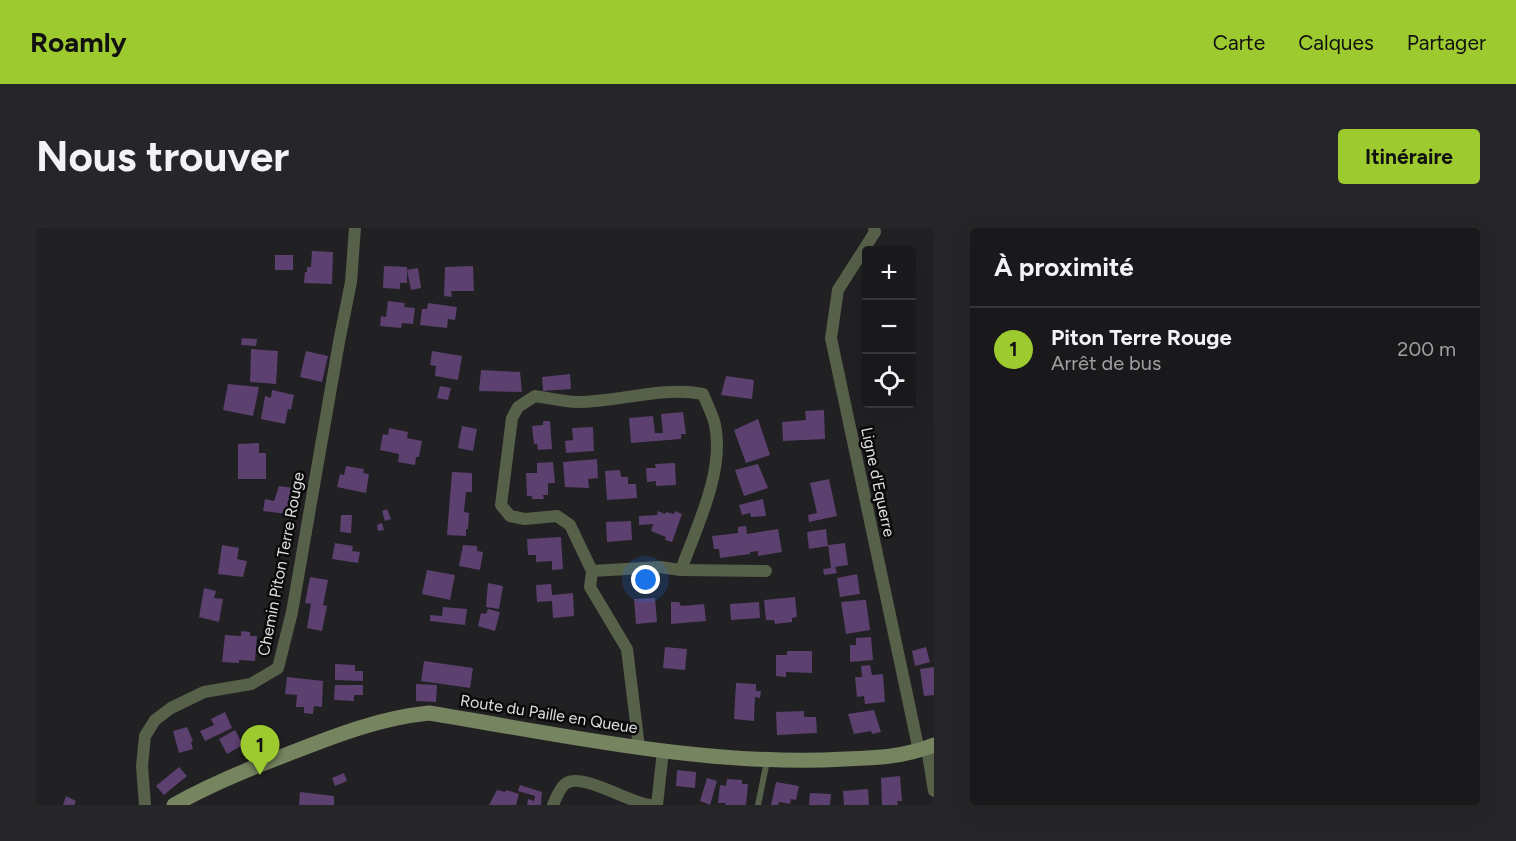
<!DOCTYPE html>
<html lang="fr">
<meta charset="utf-8">
<style>
body{margin:0;font-family:Figtree,sans-serif;background:#262527;color:#f1f3f6}
.controls{position:absolute;right:18px;top:18px;display:grid;overflow:hidden;border-radius:6px;box-shadow:0 6px 24px #0002}
.controls button{width:54px;height:54px;display:grid;place-items:center;padding:0;border:0;border-bottom:2px solid #373739;background:#19181a;color:#f1f3f6;font:30px sans-serif}
.you{position:absolute;left:610px;top:352px;width:21px;height:21px;margin:-15px;border:4px solid #fff;border-radius:50%;background:#1a73e8;box-shadow:0 0 0 9px #1a73e833}
.badge{display:grid;place-items:center;width:39px;height:39px;border-radius:50%;background:#9dca2f;color:#111;font-size:20px;font-weight:700}
.pin{position:absolute;translate:-50% -50px;filter:drop-shadow(0 2px 3px #0008)}
.pin::after{content:'';position:absolute;top:32px;width:21px;height:18px;background:inherit;clip-path:polygon(0 0,100% 0,50% 100%)}
.list{margin:0;padding:0;list-style:none}
h2{display:flex;justify-content:space-between;align-items:center;height:78px;margin:0;padding:0 24px;font-size:26px}
h2 small{font-size:20px;font-weight:400;color:#9fa0a2}
.list li{display:grid;grid-template-columns:39px 1fr auto;gap:18px;align-items:center;box-sizing:border-box;height:84px;padding:0 24px;border-top:2px solid #373739}
.list b{display:block;font-size:22px;white-space:nowrap}
.list p{margin:0;font-size:20px;white-space:nowrap;color:#9fa0a2}
.list em{font-size:20px;font-style:normal;color:#9fa0a2}
.icon{flex:none;width:33px;height:33px;fill:none;stroke:currentColor;stroke-width:2;stroke-linecap:round;stroke-linejoin:round}
.map{position:relative;flex:none;width:898px;height:577px;overflow:hidden;border-radius:6px}
header{display:flex;align-items:center;gap:36px;box-sizing:border-box;height:84px;padding:0 30px;background:#9dca2f;color:#111}
header strong{font-size:28px}
nav{display:flex;gap:33px;margin-inline-start:auto;font-size:21px}
.intro{display:flex;align-items:center;justify-content:space-between;box-sizing:border-box;height:144px;padding:0 36px}
h1{margin:0;font-size:42px}
.button{padding:15px 27px;border-radius:6px;background:#9dca2f;color:#111;font-size:21px;font-weight:700}
main{display:flex;gap:36px;padding:0 36px}
aside{flex:1;background:#19181a;border-radius:6px;box-shadow:0 6px 24px #0002}
.map>svg:first-child{display:block}
</style>
<header>
<strong>Roamly</strong>
<nav><a>Carte</a><a>Calques</a><a>Partager</a></nav>
</header>
<div class="intro"><h1>Nous trouver</h1><a class="button">Itinéraire</a></div>
<main>
<div class="map">
<svg width="898" height="577" viewBox="0 0 898 577">
<rect width="100%" height="100%" fill="#212023"/>
<g fill="#5c406f">
<polygon points="276,23 297,24 296,56 268,55 269,44 271,44 271,39 275,39"/>
<rect x="239" y="27" width="18" height="15"/>
<polygon points="348,38 371,39 371,55 364,55 364,61 347,60"/>
<polygon points="437,38 438,63 415,63 416,69 408,68 409,39"/>
<polygon points="382,40 385,60 375,62 371,42"/>
<polygon points="352,73 369,75 368,79 379,80 377,96 366,95 365,100 344,98 345,88 350,89"/>
<polygon points="392,75 421,79 419,92 412,91 411,100 384,97 386,81 391,81"/>
<polygon points="206,110 221,111 220,118 205,117"/>
<polygon points="215,121 242,123 240,156 214,154"/>
<polygon points="270,123 292,128 286,154 264,149"/>
<polygon points="396,123 426,128 422,152 399,148 400,138 394,137"/>
<polygon points="445,142 484,144 486,164 443,163"/>
<polygon points="534,146 535,161 507,163 506,149"/>
<polygon points="690,148 718,152 716,171 685,167"/>
<polygon points="192,156 223,159 217,188 187,182"/>
<polygon points="404,158 415,160 412,172 401,170"/>
<polygon points="236,162 258,167 255,182 252,181 249,196 225,191 229,168 235,170"/>
<polygon points="788,182 789,211 747,213 746,194 770,192 769,183"/>
<polygon points="647,184 650,206 645,206 645,211 595,215 593,190 617,188 619,205 627,205 625,186"/>
<polygon points="722,191 734,227 710,235 698,202"/>
<polygon points="507,193 514,193 516,221 502,222 501,216 498,216 496,198 507,197"/>
<polygon points="426,198 441,201 437,223 422,220"/>
<polygon points="557,199 558,223 530,225 529,213 537,212 536,200"/>
<polygon points="353,200 372,204 371,210 386,213 383,229 380,229 379,237 362,234 363,226 344,222 347,206 352,207"/>
<polygon points="223,215 223,225 230,225 230,251 202,251 202,216"/>
<polygon points="561,231 562,250 552,251 553,260 529,259 527,234"/>
<polygon points="517,234 519,255 512,255 512,267 507,267 508,271 496,271 496,268 491,268 490,245 501,245 501,235"/>
<polygon points="639,235 640,257 620,258 620,253 611,254 610,240 620,240 619,236"/>
<polygon points="722,236 732,260 708,268 699,242"/>
<polygon points="310,238 328,241 327,245 333,246 330,265 301,259 304,246 308,247"/>
<polygon points="584,242 585,249 592,249 592,256 600,256 601,270 571,272 569,243"/>
<polygon points="416,244 436,245 436,264 430,264 428,284 433,285 432,301 430,301 430,308 411,307"/>
<polygon points="793,251 801,288 773,294 772,287 781,285 774,255"/>
<polygon points="243,258 257,260 251,286 227,283 229,271 238,273"/>
<polygon points="727,271 730,288 715,289 714,285 706,287 703,277"/>
<polygon points="351,281 355,291 349,293 346,283"/>
<polygon points="622,283 629,286 630,284 638,286 639,283 646,286 636,314 629,312 630,309 615,303 617,296 603,297 603,288 621,287"/>
<polygon points="305,287 316,287 315,305 304,304"/>
<polygon points="595,293 596,312 571,314 570,294"/>
<polygon points="346,295 348,302 342,303 341,297"/>
<polygon points="710,298 711,306 742,301 746,324 722,328 722,323 714,324 714,326 684,330 683,321 678,321 676,308 702,305 702,299"/>
<polygon points="790,301 792,318 773,321 771,304"/>
<polygon points="525,309 527,341 516,342 516,333 500,334 500,327 492,327 491,311"/>
<polygon points="299,315 317,318 316,323 324,324 322,335 296,331"/>
<polygon points="809,315 812,337 799,339 801,345 788,347 787,341 795,340 792,317"/>
<polygon points="186,317 203,320 201,331 211,333 207,349 182,346"/>
<polygon points="427,317 441,318 441,323 447,324 444,342 423,338"/>
<polygon points="391,342 419,347 414,372 386,366"/>
<polygon points="821,346 824,366 804,369 801,350"/>
<polygon points="274,349 292,352 287,377 291,378 286,403 271,400 275,376 269,375"/>
<polygon points="452,355 467,358 463,381 450,379"/>
<polygon points="515,356 516,367 537,365 538,388 517,390 516,373 501,374 500,357"/>
<polygon points="168,360 180,363 178,370 187,371 183,394 163,389"/>
<polygon points="759,369 761,389 756,390 756,394 739,396 738,392 730,392 728,372"/>
<polygon points="619,370 621,394 600,396 598,371"/>
<polygon points="827,372 830,372 834,402 810,406 805,374"/>
<polygon points="635,374 643,374 645,378 668,376 670,393 635,396"/>
<polygon points="723,374 724,390 695,392 694,376"/>
<polygon points="407,379 431,381 429,397 394,393 394,387 406,388"/>
<polygon points="452,381 464,384 459,403 442,398 445,385 450,386"/>
<polygon points="205,403 214,404 214,408 221,408 219,433 203,432 203,435 186,434 189,407 205,408"/>
<polygon points="835,409 837,432 814,434 814,417 820,417 820,410"/>
<polygon points="629,419 651,421 649,442 627,440"/>
<polygon points="890,419 894,434 879,438 876,423"/>
<polygon points="751,423 776,423 776,445 750,444 750,449 740,448 740,427 751,427"/>
<polygon points="388,433 437,440 434,460 385,453"/>
<polygon points="299,436 319,437 319,443 327,443 327,453 299,452"/>
<polygon points="834,437 836,447 847,446 849,474 829,476 828,468 821,469 819,449 826,449 825,438"/>
<polygon points="898,439 898,467 888,468 884,441"/>
<polygon points="251,449 287,453 286,479 278,478 277,486 268,485 268,479 260,479 261,467 249,466"/>
<polygon points="700,455 720,456 720,463 725,463 724,470 719,469 718,493 698,491"/>
<polygon points="380,456 401,457 400,474 380,473"/>
<polygon points="299,457 327,457 327,467 318,467 318,473 298,472"/>
<polygon points="838,482 845,504 836,506 835,503 818,506 812,486"/>
<polygon points="768,483 768,489 780,489 781,505 741,507 740,484"/>
<polygon points="189,484 196,500 169,513 164,503 178,497 175,491"/>
<polygon points="151,499 157,513 155,514 157,521 143,525 137,503"/>
<polygon points="199,502 207,517 191,526 183,511"/>
<polygon points="143,539 151,548 128,567 120,558"/>
<polygon points="641,542 660,544 659,560 640,558"/>
<polygon points="308,545 311,553 299,558 296,550"/>
<polygon points="864,548 866,573 861,573 862,577 846,577 845,550"/>
<polygon points="671,550 681,553 674,577 664,573"/>
<polygon points="691,551 706,552 706,556 712,556 710,577 689,577 690,575 682,575 684,557 690,558"/>
<polygon points="740,554 763,558 760,572 755,571 754,576 743,574 742,577 735,577"/>
<polygon points="484,557 506,564 505,577 491,577 492,571 498,573 499,568 482,563"/>
<polygon points="832,561 833,577 808,577 807,563"/>
<polygon points="461,562 469,564 470,562 483,566 480,577 453,577"/>
<polygon points="264,564 298,568 298,577 263,577"/>
<polygon points="774,565 795,566 794,577 773,577"/>
<polygon points="30,568 40,573 38,577 27,577"/>
</g>
<g fill="none" stroke-linecap="round" stroke-linejoin="round">
<polyline stroke="#576049" stroke-width="6" points="722,577 731,533"/>
<g stroke="#576049" stroke-width="12">
<polyline points="838,0 839,4 802,62 795,110 883,523"/>
<polyline points="645,342 730,343"/>
<path d="M556 343 534 297 521 288 489 291 474 288 465 277 476 190 482 179 499 168C513 170 528 174 541 174 583 174 626 158 667 166 671 176 677 187 679 197 689 243 660 300 645 342L624 339 556 343 554 359 591 421 603 519"/>
<polyline points="891,520 898,563"/>
<polyline points="109,577 106,538 109,508 119,492 135,480 168,464 215,456 242,440 256,384 303,114 315,54 319,0"/>
<path d="M517 577C520 570 523 561 529 556 545 543 593 575 614 577"/>
<polyline points="621,577 627,523"/>
</g>
<path stroke="#76845f" stroke-width="15" d="M138 577C175 556 212 541 252 526 298 508 343 490 393 485 528 507 671 539 809 531 839 530 869 529 898 517"/>
</g>
<g text-anchor="middle" dominant-baseline="central" stroke-width="5" stroke-linejoin="round" paint-order="stroke">
<g font-size="16" fill="#e0dfe0" stroke="#0b0a0b">
<text transform="translate(842 254) rotate(78)">Ligne d'Equerre</text>
<text transform="translate(245 336) rotate(-79)">Chemin Piton Terre Rouge</text>
<text transform="translate(513 486) rotate(9)">Route du Paille en Queue</text>
</g>
</g>
</svg>
<div class="controls">
<button>+</button>
<button>−</button>
<button><svg class="icon" aria-label="locate" viewBox="0 0 24 24"><circle cx="12" cy="12" r="6"/><path d="M12 2v4M12 18v4M2 12h4M18 12h4"/></svg></button>
</div>
<div class="you"></div>
<div class="pin badge" style="left:224px;top:547px">1</div>
</div>
<aside>
<h2>À proximité<small></small></h2>
<ul class="list">
<li><span class="badge">1</span><div><b>Piton Terre Rouge</b><p>Arrêt de bus</p></div><em>200 m</em></li>
</ul>
</aside>
</main>
